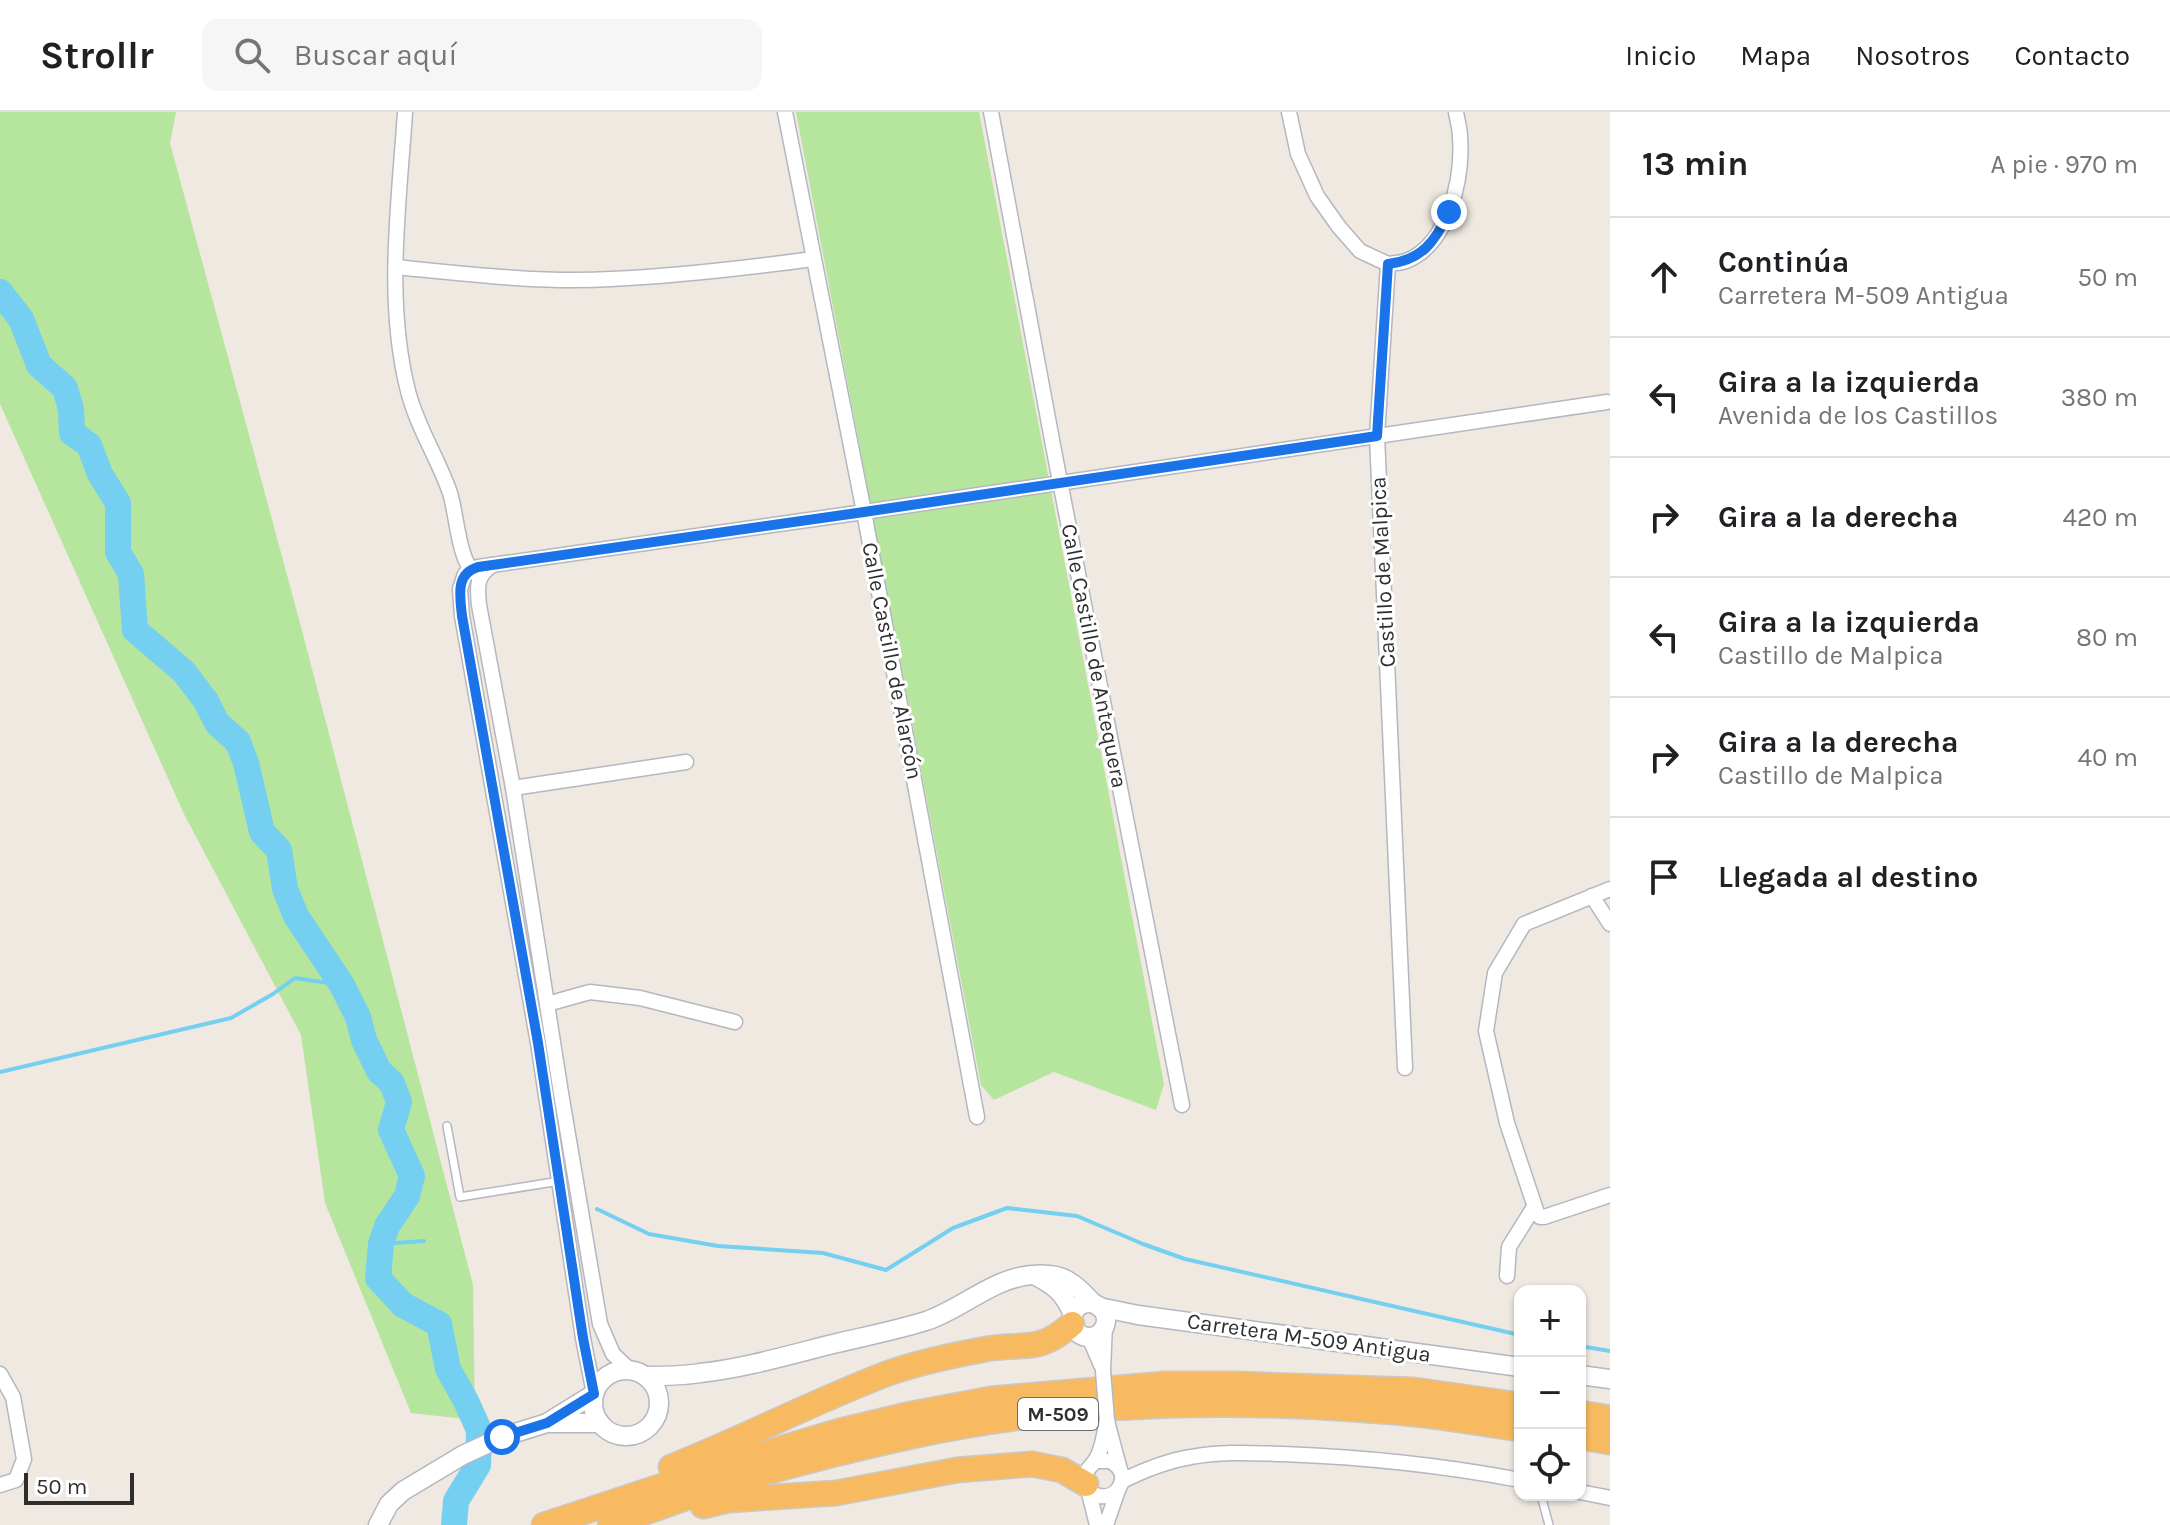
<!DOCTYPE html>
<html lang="es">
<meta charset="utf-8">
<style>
body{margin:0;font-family:Karla,sans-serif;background:#f6f6f6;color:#202124}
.controls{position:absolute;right:24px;bottom:24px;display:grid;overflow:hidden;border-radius:16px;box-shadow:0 2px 6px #0004}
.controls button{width:72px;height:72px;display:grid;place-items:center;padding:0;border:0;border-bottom:2px solid #e0e0e0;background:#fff;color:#202124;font:40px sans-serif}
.scale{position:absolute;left:24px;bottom:20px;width:110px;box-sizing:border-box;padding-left:8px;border:4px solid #2e2e2e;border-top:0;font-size:22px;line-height:28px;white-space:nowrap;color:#2e2e2e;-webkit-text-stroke:6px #fff;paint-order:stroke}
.stop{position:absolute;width:24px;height:24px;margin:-18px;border:6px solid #1a73e8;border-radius:50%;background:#fff}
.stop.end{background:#1a73e8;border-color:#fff;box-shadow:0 2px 8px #0008}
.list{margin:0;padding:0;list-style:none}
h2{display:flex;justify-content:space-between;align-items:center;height:104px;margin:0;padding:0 32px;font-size:34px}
h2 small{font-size:26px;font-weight:400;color:#757577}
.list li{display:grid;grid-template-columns:52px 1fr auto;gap:24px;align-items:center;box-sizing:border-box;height:120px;padding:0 32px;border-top:2px solid #e0e0e0}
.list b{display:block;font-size:30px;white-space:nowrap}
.list p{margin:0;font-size:26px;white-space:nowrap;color:#757577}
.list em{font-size:26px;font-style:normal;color:#757577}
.icon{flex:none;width:44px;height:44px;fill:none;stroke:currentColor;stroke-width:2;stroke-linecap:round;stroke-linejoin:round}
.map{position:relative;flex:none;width:1610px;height:1413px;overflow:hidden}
header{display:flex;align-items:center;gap:48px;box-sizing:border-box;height:112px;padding:0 40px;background:#fff;border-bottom:2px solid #e0e0e0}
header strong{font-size:38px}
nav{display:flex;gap:44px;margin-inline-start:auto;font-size:28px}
.search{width:560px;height:72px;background:#f6f6f6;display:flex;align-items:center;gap:20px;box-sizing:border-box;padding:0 28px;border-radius:16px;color:#757577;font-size:30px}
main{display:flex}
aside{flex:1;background:#fff}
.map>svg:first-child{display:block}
</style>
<header>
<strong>Strollr</strong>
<div class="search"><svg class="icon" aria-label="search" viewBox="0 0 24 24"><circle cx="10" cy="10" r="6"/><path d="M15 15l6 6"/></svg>Buscar aquí</div>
<nav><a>Inicio</a><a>Mapa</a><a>Nosotros</a><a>Contacto</a></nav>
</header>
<main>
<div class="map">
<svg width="1610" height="1413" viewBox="0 0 1610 1413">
<rect width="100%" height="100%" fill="#efe9e1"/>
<g fill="#b6e59e">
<polygon points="0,0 176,0 170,31 300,511 473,1173 475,1308 411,1301 325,1091 301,923 184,702 0,292"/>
<polygon points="796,0 979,0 1164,972 1156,998 1054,960 994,988 981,973"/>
</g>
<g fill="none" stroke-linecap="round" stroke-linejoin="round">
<g stroke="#75cff0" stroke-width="4">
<polyline points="0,960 231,906 273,882 295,866 342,873"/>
<polyline points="597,1097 649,1122 718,1134 823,1141 886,1158 953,1116 1007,1096 1077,1104 1143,1132 1185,1147 1520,1223"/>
<polyline points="381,1132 424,1129"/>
<polyline points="1580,1234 1610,1239"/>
</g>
<polyline stroke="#75cff0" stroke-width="26" points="0,180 21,207 39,253 65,276 71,297 72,321 89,333 100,362 118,391 118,440 131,462 135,518 184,560 206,589 217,611 238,630 246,651 262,720 279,738 285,777 296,804 342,873 358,905 364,928 379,959 392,971 399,990 391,1018 412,1064 407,1084 387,1114 381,1132 378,1166 403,1193 439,1212 448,1257 466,1289 479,1318 478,1353 456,1389 454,1413"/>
<defs>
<g id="service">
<polyline points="447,1014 460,1085 560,1069"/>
<polyline points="1538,1383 1542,1387 1549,1413"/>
</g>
<g id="minor">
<path d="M405 0C399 93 385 188 408 279 417 315 438 346 450 381 457 403 458 446 474 461"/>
<polyline points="785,0 864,400 977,1005"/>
<polyline points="991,0 1055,344 1182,993"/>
<polyline points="1289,0 1298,42 1317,84 1339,115 1360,139 1388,152"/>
<path d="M396 155C466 162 540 171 611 167 679 164 746 156 813 147"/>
<path d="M493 453C476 463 477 475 479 493L513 676 561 981 600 1212 613 1242 630 1258"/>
<polyline points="513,676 686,650"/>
<polyline points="1610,777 1524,812 1495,861 1486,919 1507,1011 1537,1101 1540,1105 1544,1105 1610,1083"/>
<polyline points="1592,784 1610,812"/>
<polyline points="547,892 590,880 640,886 735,910"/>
<path d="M1405 956 1377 324 1388 152C1394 151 1401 151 1406 149 1449 132 1463 66 1460 25 1460 16 1457 8 1456 0"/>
<polyline points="1507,1164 1509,1135 1534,1095"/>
<polyline points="1089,1225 1101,1253"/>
<polyline points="1103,1259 1105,1211"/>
<polyline points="0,1262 13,1285 24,1347 16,1368 0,1373"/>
<polyline points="594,1282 583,1226 538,931 462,504 460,477 465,462 478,455 864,400 1607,290"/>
<polyline points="1107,1309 1120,1358"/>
<path d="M1096 1349H1110C1119 1354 1126 1363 1120 1374 1112 1391 1084 1386 1085 1366 1085 1358 1090 1356 1094 1350 1102 1341 1104 1321 1107 1308"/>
<path d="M1122 1369C1144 1358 1167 1349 1191 1345 1222 1339 1252 1341 1283 1342 1363 1345 1441 1353 1520 1368"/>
<polyline points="1088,1377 1097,1413"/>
<polyline points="1580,1380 1610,1386"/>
<polyline points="1106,1413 1118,1378"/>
</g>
<g id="tertiary">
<path d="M1036 1164C1057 1175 1063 1181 1073 1202"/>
<circle cx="1089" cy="1208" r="17"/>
<polyline points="1099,1195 1138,1203 1520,1255"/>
<circle cx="626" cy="1291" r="33"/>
<polyline points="1580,1263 1610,1267"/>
<path d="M646 1264C664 1264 682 1264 700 1261 746 1256 792 1242 837 1231 867 1224 897 1218 926 1209 962 1197 993 1166 1032 1163 1064 1160 1073 1170 1094 1192"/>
<polyline points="551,1311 600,1311"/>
<polyline points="378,1413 389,1392 403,1379 463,1343 502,1325 547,1311 594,1282"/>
</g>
<g id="trunk">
<polyline points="1580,1301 1610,1306"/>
<polyline points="1580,1325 1610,1330"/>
<path d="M671 1355C744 1326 813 1290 886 1262 916 1251 949 1244 981 1238 1022 1229 1036 1244 1072 1212"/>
<polyline points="703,1394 728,1388 836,1381 957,1358 1032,1352 1062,1358 1086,1372"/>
<polyline points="544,1413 735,1350 840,1319 911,1302 991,1287 1165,1272 1236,1272 1414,1278 1520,1293"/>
<path d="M610 1413C652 1398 694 1382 736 1369 793 1352 853 1337 912 1324 1055 1293 1206 1287 1352 1297 1376 1299 1400 1300 1424 1303 1456 1307 1488 1312 1520 1317"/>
</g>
</defs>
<use href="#service" stroke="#b4b7c1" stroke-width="10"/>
<use href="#minor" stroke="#b4b7c1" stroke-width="17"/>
<use href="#tertiary" stroke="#b4b7c1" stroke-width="21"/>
<use href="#trunk" stroke="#c9c9c9" stroke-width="27"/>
<use href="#service" stroke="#fff" stroke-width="7"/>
<use href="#minor" stroke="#fff" stroke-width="14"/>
<use href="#tertiary" stroke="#fff" stroke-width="18"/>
<use href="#trunk" stroke="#f8ba60" stroke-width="24"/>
<defs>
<polyline id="minor-bridge" points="1103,1259 1107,1308"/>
</defs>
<use href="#minor-bridge" stroke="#b4b7c1" stroke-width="17" stroke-linecap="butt"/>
<use href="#minor-bridge" stroke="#fff" stroke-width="14"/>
</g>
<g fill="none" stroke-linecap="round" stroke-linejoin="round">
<path stroke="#1a73e8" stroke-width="10" d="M502 1325 547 1311 594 1282 583 1226 538 931 462 504C460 484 455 462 478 455L864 400 1377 324 1388 152C1422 148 1435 130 1449 100"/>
</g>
<g text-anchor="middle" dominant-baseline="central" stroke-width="6" stroke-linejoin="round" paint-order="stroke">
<rect fill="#fff" stroke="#6d6d6d" stroke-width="2" x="1018" y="1286" width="80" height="32" rx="6"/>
<g font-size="20" font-weight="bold" fill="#2e2e2e">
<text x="1058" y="1302">M-509</text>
</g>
<g font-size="22" fill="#2e2e2e" stroke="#fff">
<text transform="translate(1383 460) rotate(-93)">Castillo de Malpica</text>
<text transform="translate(1094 544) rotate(79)">Calle Castillo de Antequera</text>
<text transform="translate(892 549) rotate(79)">Calle Castillo de Alarcón</text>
<text transform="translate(1309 1226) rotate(8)">Carretera M-509 Antigua</text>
</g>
</g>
</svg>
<div class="controls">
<button>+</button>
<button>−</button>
<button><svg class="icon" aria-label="locate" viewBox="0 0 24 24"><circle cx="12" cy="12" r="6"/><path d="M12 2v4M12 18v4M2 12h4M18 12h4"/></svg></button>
</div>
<div class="scale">50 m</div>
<div class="stop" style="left:502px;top:1325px"></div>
<div class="stop end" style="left:1449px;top:100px"></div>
</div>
<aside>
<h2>13 min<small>A pie · 970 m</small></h2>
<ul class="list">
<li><svg class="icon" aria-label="ahead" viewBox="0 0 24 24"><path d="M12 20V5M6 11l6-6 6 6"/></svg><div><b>Continúa</b><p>Carretera M-509 Antigua</p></div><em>50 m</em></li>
<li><svg class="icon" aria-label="left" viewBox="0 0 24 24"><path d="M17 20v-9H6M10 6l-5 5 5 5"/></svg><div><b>Gira a la izquierda</b><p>Avenida de los Castillos</p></div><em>380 m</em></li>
<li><svg class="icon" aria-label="right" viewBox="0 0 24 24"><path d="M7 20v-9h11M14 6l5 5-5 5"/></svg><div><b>Gira a la derecha</b></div><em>420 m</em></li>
<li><svg class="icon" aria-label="left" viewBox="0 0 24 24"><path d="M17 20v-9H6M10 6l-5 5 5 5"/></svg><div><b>Gira a la izquierda</b><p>Castillo de Malpica</p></div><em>80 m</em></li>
<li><svg class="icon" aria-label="right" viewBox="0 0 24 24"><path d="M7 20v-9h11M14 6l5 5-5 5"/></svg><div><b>Gira a la derecha</b><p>Castillo de Malpica</p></div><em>40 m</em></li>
<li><svg class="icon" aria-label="arrive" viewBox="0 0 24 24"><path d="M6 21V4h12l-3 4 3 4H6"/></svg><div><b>Llegada al destino</b></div></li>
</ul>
</aside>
</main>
